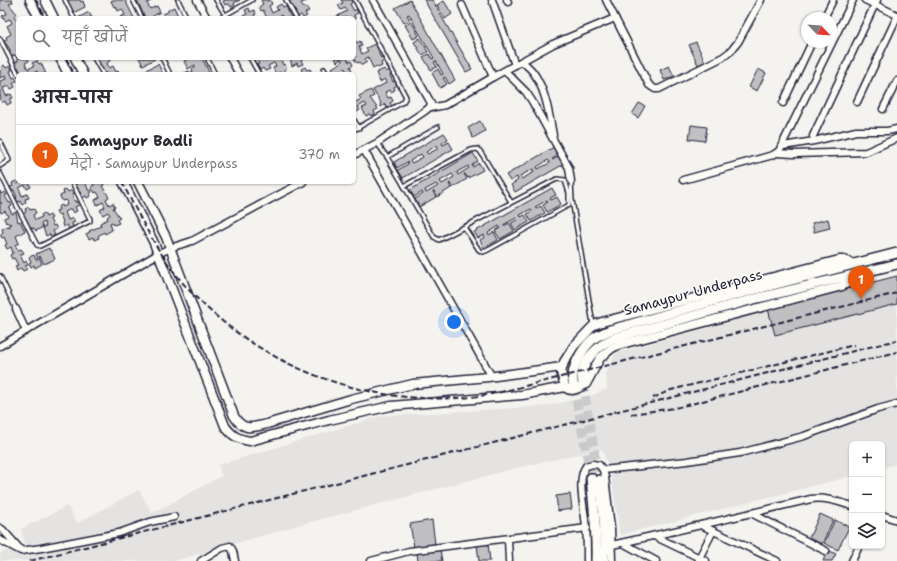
<!DOCTYPE html>
<html lang="hi">
<meta charset="utf-8">
<style>
body{margin:0;font-family:"Shantell Sans","Playpen Sans Deva",sans-serif;background:#f2f2f3;color:#2b2b33}
.controls{position:absolute;right:12px;bottom:12px;display:grid;overflow:hidden;border-radius:6px;box-shadow:0 1px 3px #0004}
.controls button{width:36px;height:36px;display:grid;place-items:center;padding:0;border:0;border-bottom:1px solid #e1e1e2;background:#fff;color:#2b2b33;font:20px sans-serif}
.compass{position:absolute;left:801px;top:12px;width:36px;height:36px;border-radius:50%;background:#fff;box-shadow:0 1px 3px #0004;rotate:115deg}
.you{position:absolute;left:454px;top:322px;width:14px;height:14px;margin:-10px;border:3px solid #fff;border-radius:50%;background:#1a73e8;box-shadow:0 0 0 6px #1a73e833}
.badge{display:grid;place-items:center;width:26px;height:26px;border-radius:50%;background:#ea580c;color:#fff;font-size:13px;font-weight:700}
.pin{position:absolute;translate:-50% -33px;filter:drop-shadow(0 1px 2px #0008)}
.pin::after{content:'';position:absolute;top:21px;width:14px;height:12px;background:inherit;clip-path:polygon(0 0,100% 0,50% 100%)}
.list{margin:0;padding:0;list-style:none}
h2{display:flex;justify-content:space-between;align-items:center;height:52px;margin:0;padding:0 16px;font-size:17px}
h2 small{font-size:13px;font-weight:400;color:#7c7c81}
.list li{display:grid;grid-template-columns:26px 1fr auto;gap:12px;align-items:center;box-sizing:border-box;height:60px;padding:0 16px;border-top:1px solid #e1e1e2}
.list b{display:block;font-size:15px;white-space:nowrap}
.list p{margin:0;font-size:13px;white-space:nowrap;color:#7c7c81}
.list em{font-size:13px;font-style:normal;color:#7c7c81}
.icon{flex:none;width:22px;height:22px;fill:none;stroke:currentColor;stroke-width:2;stroke-linecap:round;stroke-linejoin:round}
.map{position:relative;flex:none;width:897px;height:561px;overflow:hidden}
.search{position:absolute;background:#fff;box-shadow:0 1px 3px #0004;left:16px;top:16px;width:340px;height:44px;display:flex;align-items:center;gap:10px;box-sizing:border-box;padding:0 14px;border-radius:6px;color:#7c7c81;font-size:15px}
.panel{position:absolute;background:#fff;box-shadow:0 1px 3px #0004;left:16px;top:72px;width:340px;height:112px;border-radius:6px}
.map>svg:first-child{display:block}
</style>
<div class="map">
<svg width="897" height="561" viewBox="0 0 897 561">
<rect width="100%" height="100%" fill="#f4f3ef"/>
<filter id="ink" filterUnits="userSpaceOnUse"><feTurbulence type="fractalNoise" baseFrequency=".025" numOctaves="2"/><feDisplacementMap in="SourceGraphic" scale="8" xChannelSelector="R" yChannelSelector="G"/><feConvolveMatrix kernelMatrix="1 2 1 2 8 2 1 2 1" color-interpolation-filters="sRGB"/></filter>
<g filter="url(#ink)">
<polygon fill="#e4e3e2" points="897,276 897,464 882,468 882,444 852,444 852,476 620,535 611,475 602,449 516,468 292,527 174,561 0,561 0,553 25,545 21,529 67,506 77,523 139,490 152,513 222,476 218,465 381,416 547,406 590,396 607,389 606,373 616,353"/>
<g fill="#c0bfc2" stroke="#22223b" fill-rule="evenodd">
<polygon points="0,0 12,0 13,2 9,4 17,14 14,16 18,22 18,58 27,58 29,61 25,63 28,69 34,66 32,63 37,61 39,64 41,63 46,74 39,74 37,71 31,74 20,74 21,73 18,67 17,67 14,63 18,61 15,55 11,57 9,52 11,51 4,41 7,39 6,37 11,34 7,26 12,23 10,19 5,21 2,16 7,14 5,10 2,11 0,8"/>
<polygon points="67,0 80,0 81,2 83,1 85,7 73,13"/>
<polygon points="112,0 125,0 134,18 121,18 120,17 125,15 122,9 118,11 116,6 114,7 111,1"/>
<polygon points="137,0 153,0 147,3 150,9 157,6 160,12 153,16 154,18 145,18"/>
<polygon points="226,0 240,0 234,3 235,5 231,7 229,4 225,5 223,1"/>
<polygon points="261,0 266,0 267,1 270,0 272,4 269,6 272,13 278,10 276,7 281,4 283,7 286,6 290,16 291,16 293,18 283,18 281,15 276,18 265,18 266,16 263,10 261,11 259,7 263,4"/>
<polygon points="291,0 310,0 301,3 304,8 306,7 309,11 305,13 307,16 303,18 301,15 296,18 294,13 296,12 293,6 291,7 288,1"/>
<polygon points="341,0 351,0 352,3 350,4 354,11 356,9 358,13 354,15 356,19 354,20 354,18 349,17 334,18 347,11 345,8 341,10 338,5 343,3"/>
<polygon points="410,0 455,80 449,84 445,77 443,78 447,84 440,88 432,73 438,69 441,75 443,74 436,61 434,62 437,67 431,70 423,57 429,54 432,59 434,58 427,46 425,47 428,52 422,55 414,42 420,38 424,45 426,44 417,29 416,30 419,36 413,39 405,25 411,22 415,28 416,27 409,14 407,15 410,20 404,23 395,8"/>
<polygon points="424,0 432,0 439,11 440,10 437,5 444,1 452,14 445,19 442,13 440,14 472,69 466,72"/>
<polygon points="174,7 179,18 165,18 163,14 168,12 168,10"/>
<polygon points="249,8 250,12 254,10 256,14 254,15 256,18 244,18 243,16 247,14 245,10"/>
<polygon points="89,12 92,18 78,18"/>
<polygon points="355,40 357,43 360,41 362,45 359,47 362,54 368,51 366,48 375,44 380,52 378,53 381,58 382,57 384,61 381,63 382,66 378,68 377,66 373,68 368,57 365,59 367,62 362,65 360,62 357,63 354,59 356,57 354,53 354,41"/>
<polygon points="696,42 705,62 698,65 689,45"/>
<polygon points="97,58 110,58 111,60 107,63 109,68 113,66 116,72 118,71 119,74 104,74"/>
<polygon points="139,58 155,58 155,59 143,65"/>
<polygon points="190,58 202,58 210,74 182,74 189,71 190,73 193,71 192,69 195,67 195,65 188,69 184,61"/>
<polygon points="254,58 264,58 265,61 271,58 280,58 283,65 284,64 287,68 284,70 285,73 281,74 280,72 276,74 273,68 276,66 274,63 268,66 270,69 265,71 263,68 260,70 257,65 259,64 256,58 254,59"/>
<polygon points="290,58 303,58 304,59 301,60 303,64 298,66 297,63 292,66"/>
<polygon points="335,58 347,58 349,62 351,61 353,65 350,67 352,70 347,73 345,68 340,71 342,74 331,74 331,73 334,71 332,68 342,62 341,59 337,62"/>
<polygon points="158,64 163,74 148,74 146,70"/>
<polygon points="4,65 6,68 10,66 12,70 10,71 13,78 15,77 17,81 13,83 15,87 11,89 9,86 3,88 6,96 11,94 13,98 10,99 11,103 7,105 5,101 2,103 0,99 1,98 0,95 0,81 6,79 5,76 0,78 0,71 2,70 1,67"/>
<polygon points="669,66 674,76 664,80 660,70"/>
<polygon points="305,67 307,70 310,69 312,73 302,74 303,73 301,69"/>
<polygon points="384,69 386,72 390,70 392,74 390,75 393,82 395,81 397,85 394,87 395,90 391,92 390,90 385,92 388,98 391,97 393,101 390,103 392,106 387,108 385,104 381,107 380,104 381,103 373,90 386,83 385,79 380,82 376,73"/>
<polygon points="758,69 766,73 757,91 749,87"/>
<polygon points="371,90 374,96 370,98 378,109 374,111 375,114 371,116 370,114 366,116 362,108 367,106 365,103 358,107 360,110 355,113 354,99 356,102 361,99 359,96"/>
<polygon points="639,103 645,106 638,118 632,114"/>
<polygon points="480,121 485,131 473,138 468,128"/>
<polygon points="691,125 707,127 705,141 689,139"/>
<path d="M444 133 448 139 442 143 443 145 449 142 453 149 403 178 398 170 408 164 407 162 397 168 394 162ZM437 145 439 148 428 154 426 152ZM421 154 423 157 412 163 410 161Z"/>
<path d="M554 147 559 155 552 159 553 160 559 156 564 164 515 192 511 185 518 180 517 177 510 181 506 175ZM548 160 550 163 538 169 537 167ZM533 169 534 172 522 179 520 176Z"/>
<path d="M473 153 478 161 472 165 473 167 479 163 483 170 468 178 465 174H464L467 179 452 188 450 183 449 184 451 188 437 197 434 191 433 192 436 197 419 207 415 199 423 194 422 192 414 197 410 190ZM468 166 469 168 458 175 457 172ZM452 174 454 177 442 184 440 181ZM436 184 438 186 426 193 425 190Z"/>
<polygon points="16,181 17,184 20,182 30,182 29,183 31,187 27,189 25,185 19,188 22,196 27,194 29,198 25,199 26,202 22,205 20,201 17,202 16,198 17,198 14,190 12,191 10,187 13,186 12,183"/>
<polygon points="76,182 85,182 89,191 91,190 92,192 90,194 91,196 87,198 86,196 82,198 80,194 81,193 74,183"/>
<polygon points="93,182 99,182 99,183 102,182 104,185 102,186 109,197 106,199 109,205 113,203 115,207 113,208 120,218 117,220 119,223 114,225 112,222 110,223 112,230 105,234 104,232 98,236 99,238 94,240 93,237 89,239 86,234 90,232 89,231 101,226 100,223 108,219 107,217 110,215 108,212 103,215 100,210 105,207 103,202 97,205 95,200 100,197 97,192 95,193 91,187 94,185"/>
<polygon points="552,188 556,195 550,198 551,200 557,197 561,204 547,212 543,205 548,202 547,200 535,207 536,209 541,206 545,213 531,221 527,214 532,211 531,209 520,215 521,217 525,215 529,222 515,230 511,223 517,220 516,218 503,225 504,226 509,223 514,231 500,239 495,231 500,228 499,226 488,233 489,235 494,232 498,240 484,248 480,240 485,237 484,235 478,238 474,232"/>
<polygon points="66,189 68,192 72,190 74,194 72,195 75,202 77,201 79,205 75,207 77,211 73,213 71,209 65,212 68,220 73,218 75,222 72,223 73,227 69,229 67,225 63,227 62,223 63,222 60,214 58,215 56,211 59,210 58,207 62,205 63,207 67,205 66,203 68,202 66,200 62,201 60,196 64,194 63,191"/>
<polygon points="0,191 1,194 5,192 7,195 5,196 9,203 10,202 12,206 9,208 12,214 16,212 18,222 20,221 25,231 16,236 19,243 15,245 18,250 21,249 24,253 20,255 24,263 26,261 28,265 25,266 27,269 23,271 21,268 17,271 15,266 18,265 14,258 12,259 10,255 13,253 11,247 7,249 5,245 7,244 4,237 2,238 0,235 3,232 2,229 8,226 10,227 9,225 12,224 11,223 9,224 7,222 6,223 4,218 8,216 5,211 1,213 0,210 0,204 2,203 0,202"/>
<polygon points="29,207 30,210 34,209 36,213 33,215 35,220 42,217 41,215 44,213 46,217 50,215 52,218 50,219 53,226 55,225 57,229 53,231 55,235 51,237 50,234 46,236 43,228 46,226 44,222 41,224 43,227 36,231 34,228 30,229 26,218 25,218 23,214 26,212 25,209"/>
<polygon points="828,219 830,228 814,232 812,223"/>
<polygon points="49,248 50,251 51,250 55,259 44,264 40,256 39,257 42,264 35,268 34,265 31,267 29,263 31,262 29,257 34,255 36,260 38,259 36,254"/>
<polygon points="897,276 897,304 775,335 768,309"/>
<polygon points="570,494 572,509 558,511 556,496"/>
<polygon points="820,514 833,520 822,544 809,538"/>
<polygon points="432,520 435,544 414,547 410,524"/>
<polygon points="835,520 849,527 838,550 824,543"/>
<polygon points="488,544 490,561 479,561 477,545"/>
<polygon points="440,550 442,561 418,561 417,553"/>
<polygon points="828,550 836,554 832,561 823,561"/>
</g>
<g fill="none" stroke-linecap="round" stroke-linejoin="round">
<g stroke="#cac9cb" stroke-width="9" stroke-dasharray="9 4.5" stroke-linecap="butt">
<polyline points="583,383 599,480"/>
<polyline points="574,387 591,478"/>
</g>
<defs>
<g id="service">
<polyline points="65,0 74,18"/>
<polyline points="133,0 142,18"/>
<polyline points="178,0 187,18"/>
<polyline points="216,0 227,18"/>
<polyline points="286,0 296,18"/>
<polyline points="220,18 252,0"/>
<polyline points="0,39 18,74"/>
<polyline points="94,58 103,74"/>
<polyline points="162,58 170,74"/>
<polyline points="207,58 215,74"/>
<polyline points="250,58 259,74"/>
<polyline points="324,69 327,74"/>
<polyline points="354,120 359,128"/>
<polyline points="354,130 403,102 406,97 355,0"/>
<polyline points="0,141 9,160 0,166"/>
<polyline points="377,143 387,157 434,237 439,240 551,182 557,179 565,180 569,193 569,205 488,250 483,252 479,250 464,227"/>
<polyline points="387,157 438,127"/>
<polyline points="0,173 37,245 40,246 90,221 90,219 72,182"/>
<polyline points="571,181 572,200 593,324"/>
<polyline points="404,186 471,150 477,149 480,151 511,202"/>
<polyline points="0,276 16,309"/>
</g>
<g id="minor">
<polyline points="197,0 207,18"/>
<polyline points="492,0 515,65"/>
<polyline points="507,0 508,2"/>
<polyline points="606,0 649,85 655,89 659,89 723,57 731,51 738,42 761,0"/>
<polyline points="865,0 897,15"/>
<polyline points="462,5 493,77"/>
<polyline points="824,18 833,0"/>
<polyline points="230,58 239,74"/>
<path d="M522 61C526 65 530 68 533 72 546 90 549 114 553 135"/>
<polyline points="505,71 526,92 532,101 569,168 571,181"/>
<polyline points="857,102 897,17"/>
<polyline points="783,103 812,42"/>
<polyline points="430,107 435,107 445,105 493,77 553,44 615,18"/>
<polyline points="883,109 897,81"/>
<polyline points="813,136 877,0"/>
<polyline points="783,146 814,141 856,131 887,131 897,129"/>
<polyline points="364,150 492,377"/>
<polyline points="777,153 794,154 866,152 897,138"/>
<polyline points="354,155 377,143 425,111 430,107 431,103 373,0"/>
<polyline points="683,180 773,155 779,151 853,0"/>
<polyline points="16,309 26,331"/>
<polyline points="0,346 158,254 170,248 192,241 303,182"/>
<polyline points="603,470 687,461 740,453 804,436 878,409 897,404"/>
<polyline points="751,513 826,551"/>
<polyline points="882,515 897,520"/>
<polyline points="701,525 777,561"/>
<polyline points="0,528 3,530 20,549"/>
<polyline points="654,536 706,561"/>
<polyline points="508,539 509,561"/>
<polyline points="0,540 21,551 41,548 119,533 150,522 174,517"/>
<polyline points="623,543 656,561"/>
<path d="M612 545 701 525 811 499C825 497 839 502 852 506"/>
<polyline points="698,560 713,531"/>
<polyline points="201,561 222,548 230,546 233,551 235,561"/>
<polyline points="371,561 409,551 587,528"/>
<path d="M587 561C587 550 587 538 586 527 585 511 576 479 586 466L593 464 599 465 603 470 605 477 611 528 612 561"/>
<polyline points="852,561 859,546"/>
</g>
<g id="tertiary">
<polyline points="30,0 39,18"/>
<polyline points="45,0 54,18"/>
<polyline points="60,58 68,74"/>
<polyline points="75,58 83,74"/>
<path d="M123 182 154 243 225 426C232 436 238 439 250 441L329 420 391 406 522 395 565 387"/>
<path d="M138 182 166 237 234 416C243 431 251 428 267 424L351 399 413 384 488 377 562 367"/>
<path d="M854 264 844 260H839L602 322 594 325 574 346 564 362 561 372 565 387C571 393 579 388 586 384L600 358 612 348 618 345 842 286 847 283 855 274"/>
</g>
<g id="secondary">
<path d="M583 383C578 363 598 345 614 338L754 299 897 264"/>
<path d="M574 387C569 370 581 350 593 339 598 335 604 333 610 330L749 291 897 253"/>
<path d="M591 478C594 505 597 533 596 561"/>
<path d="M599 480C604 507 606 534 604 561"/>
</g>
</defs>
<use href="#service" stroke="#22223b" stroke-width="6"/>
<use href="#minor" stroke="#22223b" stroke-width="9"/>
<use href="#tertiary" stroke="#22223b" stroke-width="11"/>
<use href="#secondary" stroke="#22223b" stroke-width="12"/>
<use href="#service" stroke="#fdfcf7" stroke-width="3"/>
<use href="#minor" stroke="#fdfcf7" stroke-width="6"/>
<use href="#tertiary" stroke="#fdfcf7" stroke-width="8"/>
<use href="#secondary" stroke="#fdfcf7" stroke-width="9"/>
<g stroke="#22223b" stroke-width="2" stroke-dasharray="6 3" stroke-linecap="butt">
<polyline points="36,0 46,18"/>
<polyline points="66,58 74,74"/>
<path d="M122 182C141 220 160 258 189 290 261 367 366 407 471 397 481 396 491 394 501 392L897 293"/>
<polyline points="653,398 671,390 854,345"/>
<polyline points="631,414 675,408 897,352"/>
<polyline points="30,561 897,340"/>
</g>
</g>
</g>
<g text-anchor="middle" dominant-baseline="central" stroke-width="3" stroke-linejoin="round" paint-order="stroke">
<g font-size="14" fill="#22223b" stroke="#fdfcf7">
<text transform="translate(693 292) rotate(-15)">Samaypur Underpass</text>
</g>
</g>
</svg>
<div class="controls">
<button>+</button>
<button>−</button>
<button><svg class="icon" aria-label="layers" viewBox="0 0 24 24"><path d="M12 4l9 5-9 5-9-5zM3 14l9 5 9-5"/></svg></button>
</div>
<svg class="compass" viewBox="-18 -18 36 36"><path d="M0-13l5 13h-10z" fill="#e53935"/><path d="M0 13l5-13h-10z" fill="#7c7c81"/></svg>
<div class="you"></div>
<div class="pin badge" style="left:861px;top:299px">1</div>
<div class="search"><svg class="icon" aria-label="search" viewBox="0 0 24 24"><circle cx="10" cy="10" r="6"/><path d="M15 15l6 6"/></svg>यहाँ खोजें</div>
<section class="panel">
<h2>आस-पास<small></small></h2>
<ul class="list">
<li><span class="badge">1</span><div><b>Samaypur Badli</b><p>मेट्रो · Samaypur Underpass</p></div><em>370 m</em></li>
</ul>
</section>
</div>
